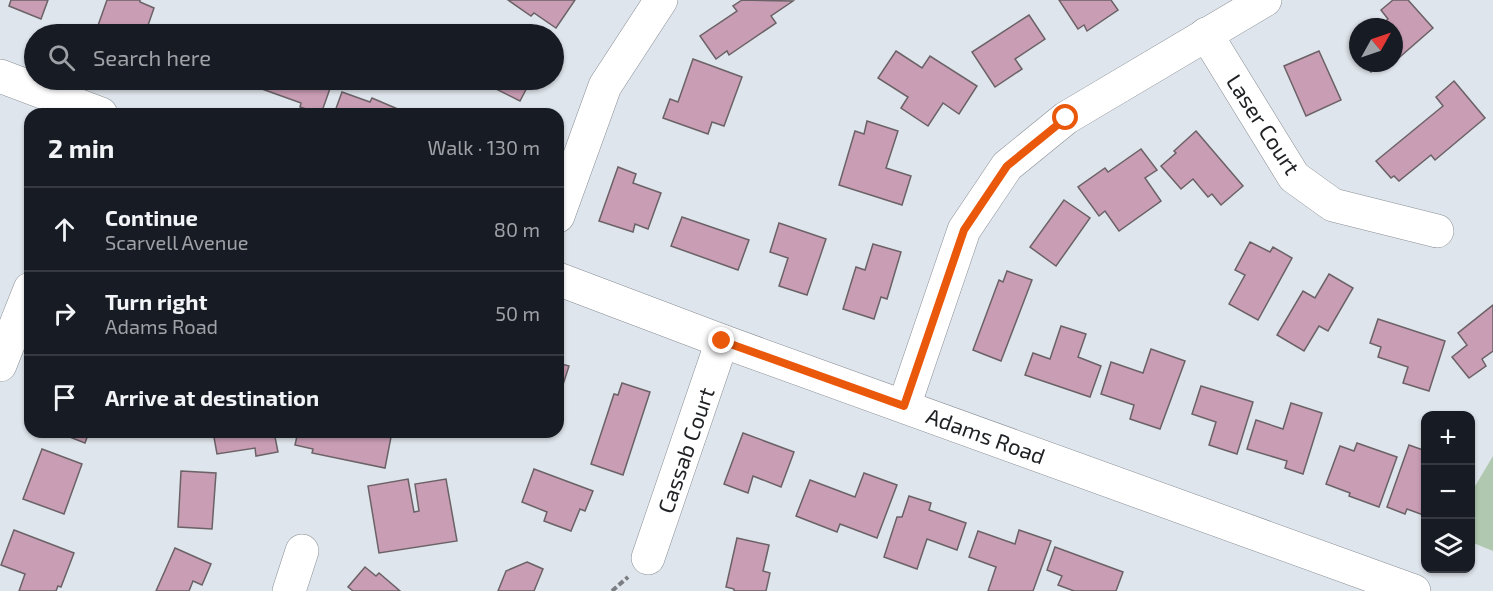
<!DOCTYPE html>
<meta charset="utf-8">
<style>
body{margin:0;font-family:"Exo 2",sans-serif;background:#242831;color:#f1f3f6}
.controls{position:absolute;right:18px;bottom:18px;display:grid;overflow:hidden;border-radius:12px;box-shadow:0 2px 4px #0004}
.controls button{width:54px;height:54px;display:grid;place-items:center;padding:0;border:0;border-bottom:2px solid #363941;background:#171b24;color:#f1f3f6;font:30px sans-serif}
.compass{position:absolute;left:1349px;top:18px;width:54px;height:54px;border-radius:50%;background:#171b24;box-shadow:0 2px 4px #0004;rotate:50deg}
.stop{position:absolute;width:18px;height:18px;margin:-14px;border:4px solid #ea580c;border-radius:50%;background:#fff}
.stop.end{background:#ea580c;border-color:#fff;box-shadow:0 2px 6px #0008}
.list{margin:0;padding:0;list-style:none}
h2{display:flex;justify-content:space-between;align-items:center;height:78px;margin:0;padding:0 24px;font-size:26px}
h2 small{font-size:20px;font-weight:400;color:#9ea1a6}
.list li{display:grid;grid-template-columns:39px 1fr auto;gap:18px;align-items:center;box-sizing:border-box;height:84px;padding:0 24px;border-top:2px solid #363941}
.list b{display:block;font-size:22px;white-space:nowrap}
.list p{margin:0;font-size:20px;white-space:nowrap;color:#9ea1a6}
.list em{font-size:20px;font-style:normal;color:#9ea1a6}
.icon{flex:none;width:33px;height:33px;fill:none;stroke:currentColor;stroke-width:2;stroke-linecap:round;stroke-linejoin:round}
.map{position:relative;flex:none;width:1493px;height:591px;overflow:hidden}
.search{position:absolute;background:#171b24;box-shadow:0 2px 4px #0004;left:24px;top:24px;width:540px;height:66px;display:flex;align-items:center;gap:15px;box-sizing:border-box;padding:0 21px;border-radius:33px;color:#9ea1a6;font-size:22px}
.panel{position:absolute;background:#171b24;box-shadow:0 2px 4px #0004;left:24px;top:108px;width:540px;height:330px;border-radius:18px}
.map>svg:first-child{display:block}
</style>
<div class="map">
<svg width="1493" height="591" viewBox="0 0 1493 591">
<rect width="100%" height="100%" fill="#dfe5ec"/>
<polygon fill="#b0c8af" points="1493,456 1493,551 1471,542 1471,493"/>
<g fill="#c99db4" stroke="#6a6266" stroke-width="1.5">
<polygon points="11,0 48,0 41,19 9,6"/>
<polygon points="107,0 140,0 140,2 154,8 145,34 123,34 117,32 116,34 95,34"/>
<polygon points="508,0 575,0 556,28 534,13 531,16"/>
<polygon points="742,0 793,1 771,16 776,23 729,55 727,51 716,59 700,36 737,11 733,6"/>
<polygon points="1059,0 1111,0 1118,10 1087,31 1084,25 1078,29"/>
<polygon points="1393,0 1408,0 1433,28 1394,62 1394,27 1379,27 1388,19 1381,10"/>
<polygon points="1029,15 1045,39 1015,59 1022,69 995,87 972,52"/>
<polygon points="896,51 922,68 930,56 977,86 959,114 943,103 928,126 901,108 908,97 878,78"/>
<polygon points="1319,51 1341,100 1306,116 1284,66"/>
<polygon points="693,59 742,77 724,126 712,122 708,134 663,118 670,99 678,102"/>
<polygon points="1363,63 1393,63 1386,69 1380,64 1371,72"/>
<polygon points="253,80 333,80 321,114 300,107 301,103 251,85"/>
<polygon points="498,80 531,80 520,101 494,88"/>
<polygon points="1454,81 1485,118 1435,160 1431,155 1399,181 1394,176 1391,178 1376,161 1443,106 1436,97"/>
<polygon points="342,92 370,102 372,98 400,110 398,114 334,114"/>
<polygon points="867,121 898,131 886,168 911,176 902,205 839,185 855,131 864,134"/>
<polygon points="1196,131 1243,186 1221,205 1212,194 1208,197 1193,179 1181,189 1161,166 1176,153 1174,151"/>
<polygon points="1141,149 1157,170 1145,178 1161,201 1119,231 1105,211 1099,216 1078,187 1105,168 1108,172"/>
<polygon points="618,167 636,174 633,183 661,193 648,229 635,224 633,232 599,221"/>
<polygon points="1064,200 1090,218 1056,266 1030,247"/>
<polygon points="682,217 749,240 738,270 671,246"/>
<polygon points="779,223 826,239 807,295 779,286 788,258 770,252"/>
<polygon points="1250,242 1270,252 1273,247 1292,258 1258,320 1229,304 1245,275 1235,270"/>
<polygon points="873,244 901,252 887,299 881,297 874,319 843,309 856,267 865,270"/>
<polygon points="1007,271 1032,280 1001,361 973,350 999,280 1003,282"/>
<polygon points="1329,274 1353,288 1328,331 1319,326 1304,351 1277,335 1303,291 1315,298"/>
<polygon points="1493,305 1493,351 1482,359 1486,366 1469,378 1452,357 1467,345 1458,333"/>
<polygon points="1378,319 1445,341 1429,391 1403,383 1408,367 1378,357 1381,347 1370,343"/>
<polygon points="1061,326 1086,334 1078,357 1101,366 1090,397 1025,375 1033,353 1050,359"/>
<polygon points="1151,349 1185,361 1160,429 1130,419 1134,405 1101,394 1111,362 1143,373"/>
<polygon points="558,363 569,366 558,400"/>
<polygon points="622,383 650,392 623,475 591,464 614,394 618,395"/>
<polygon points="1201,386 1253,402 1237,454 1209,445 1216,422 1192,414"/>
<polygon points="1291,403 1322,413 1303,474 1285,468 1287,461 1247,449 1256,420 1283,429"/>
<polygon points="57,432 89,432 85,443"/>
<polygon points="213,432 274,432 278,452 256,456 255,448 217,454"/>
<polygon points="298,432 392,432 385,468 312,453 313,449 295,445"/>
<polygon points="743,433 794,452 781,487 753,476 748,493 724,484"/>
<polygon points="1357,443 1397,457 1379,507 1349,496 1350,493 1326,484 1340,446 1354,451"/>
<polygon points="1409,445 1426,451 1426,516 1407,509 1405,514 1387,507"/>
<polygon points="42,449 82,464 64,514 23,499"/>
<polygon points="534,469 593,491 585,511 580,509 571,531 544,521 547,512 522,502"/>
<polygon points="181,471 216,473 212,529 178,527"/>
<polygon points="864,473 897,485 877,538 840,524 837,532 796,516 810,480 855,497"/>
<polygon points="408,479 414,512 419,511 415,484 446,479 457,541 379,553 368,486"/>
<polygon points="909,496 931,503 929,510 966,523 957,550 927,539 917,569 884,557 897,517 902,517"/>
<polygon points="14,530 74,553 61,587 58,586 56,591 19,591 25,574 1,565"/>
<polygon points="1019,530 1051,541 1033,591 988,591 996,567 969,557 978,531 1015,544"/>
<polygon points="737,538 769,545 763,571 770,573 766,591 734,591 734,589 726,587"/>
<polygon points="1055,547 1123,572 1116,591 1074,591 1058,585 1062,576 1047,570"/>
<polygon points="175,548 211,564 202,585 193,581 189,591 156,591"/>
<polygon points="527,562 543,569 534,591 498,591 506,571"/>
<polygon points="365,567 376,576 379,573 400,591 353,591 348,587"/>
</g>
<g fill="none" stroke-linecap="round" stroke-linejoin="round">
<defs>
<g id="minor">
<polyline points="1206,34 1294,177 1333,205 1437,231"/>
<polyline points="0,76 101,114"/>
<polyline points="558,216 605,86 661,0"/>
<polyline points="558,279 722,341 1414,591"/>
<polyline points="0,365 30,289"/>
<polyline points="904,406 964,230 1007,166 1066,118 1265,0"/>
<polyline points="648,558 722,341"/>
<polyline points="289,591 302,551"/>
</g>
</defs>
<use href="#minor" stroke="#898f96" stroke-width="34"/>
<polyline stroke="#7a7d82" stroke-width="4" stroke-dasharray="6 3" stroke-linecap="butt" points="612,591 628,577"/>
<use href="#minor" stroke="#fff" stroke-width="33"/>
</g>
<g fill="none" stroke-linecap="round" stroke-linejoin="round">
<polyline stroke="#ea580c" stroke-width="8" points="722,341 904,406 964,230 1007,166 1066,118"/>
</g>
<g text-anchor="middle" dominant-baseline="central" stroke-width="6" stroke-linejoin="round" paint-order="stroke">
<g font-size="22" fill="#202225" stroke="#fff">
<text transform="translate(1264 124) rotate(57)">Laser Court</text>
<text transform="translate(986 435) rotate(20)">Adams Road</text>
<text transform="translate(685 450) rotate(-71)">Cassab Court</text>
</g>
</g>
</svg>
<div class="controls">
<button>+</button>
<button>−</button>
<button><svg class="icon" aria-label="layers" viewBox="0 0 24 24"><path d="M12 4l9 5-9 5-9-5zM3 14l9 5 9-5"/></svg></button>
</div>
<svg class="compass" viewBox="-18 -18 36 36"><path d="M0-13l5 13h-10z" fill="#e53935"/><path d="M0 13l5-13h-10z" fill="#9ea1a6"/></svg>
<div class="stop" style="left:1066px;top:118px"></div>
<div class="stop end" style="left:722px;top:341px"></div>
<div class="search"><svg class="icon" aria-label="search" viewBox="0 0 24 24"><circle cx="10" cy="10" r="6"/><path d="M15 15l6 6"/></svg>Search here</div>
<section class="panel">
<h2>2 min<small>Walk · 130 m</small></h2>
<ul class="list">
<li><svg class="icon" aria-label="ahead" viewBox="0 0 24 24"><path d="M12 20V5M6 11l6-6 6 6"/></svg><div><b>Continue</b><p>Scarvell Avenue</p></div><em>80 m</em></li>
<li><svg class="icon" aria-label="right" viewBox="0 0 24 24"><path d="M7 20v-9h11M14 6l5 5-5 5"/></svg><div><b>Turn right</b><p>Adams Road</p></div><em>50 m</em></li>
<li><svg class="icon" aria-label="arrive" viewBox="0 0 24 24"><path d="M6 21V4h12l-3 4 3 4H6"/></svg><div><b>Arrive at destination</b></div></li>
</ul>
</section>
</div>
